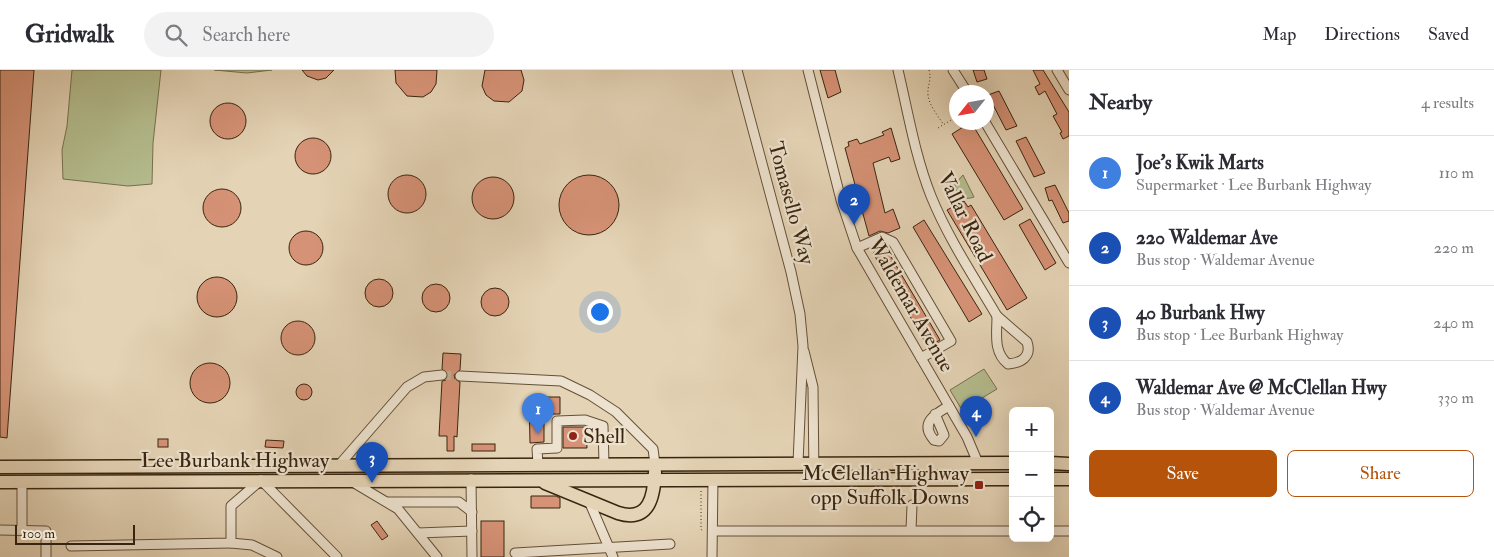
<!DOCTYPE html>
<meta charset="utf-8">
<style>
body{margin:0;font-family:"IM FELL Double Pica",serif;background:#f2f2f3;color:#2b2b33}
.controls{position:absolute;right:15px;bottom:15px;display:grid;overflow:hidden;border-radius:8px;box-shadow:0 5px 20px #0002}
.controls button{width:45px;height:45px;display:grid;place-items:center;padding:0;border:0;border-bottom:1px solid #e1e1e2;background:#fff;color:#2b2b33;font:25px sans-serif}
.compass{position:absolute;left:949px;top:15px;width:45px;height:45px;border-radius:50%;background:#fff;box-shadow:0 5px 20px #0002;rotate:239deg}
.scale{position:absolute;left:15px;bottom:12px;width:120px;box-sizing:border-box;padding-left:5px;border:2px solid #39250f;border-top:0;font-size:14px;line-height:18px;white-space:nowrap;color:#39250f;-webkit-text-stroke:4px #ede2cf;paint-order:stroke}
.you{position:absolute;left:599px;top:241px;width:18px;height:18px;margin:-12px;border:4px solid #fff;border-radius:50%;background:#1a73e8;box-shadow:0 0 0 8px #1a73e833}
.badge{display:grid;place-items:center;width:32px;height:32px;border-radius:50%;background:#b45309;color:#fff;font-size:16px;font-weight:700}
.pin{position:absolute;translate:-50% -41px;filter:drop-shadow(0 1px 2px #0008)}
.pin::after{content:'';position:absolute;top:26px;width:18px;height:15px;background:inherit;clip-path:polygon(0 0,100% 0,50% 100%)}
.list{margin:0;padding:0;list-style:none}
h2{display:flex;justify-content:space-between;align-items:center;height:65px;margin:0;padding:0 20px;font-size:21px}
h2 small{font-size:16px;font-weight:400;color:#7c7c81}
.list li{display:grid;grid-template-columns:32px 1fr auto;gap:15px;align-items:center;box-sizing:border-box;height:75px;padding:0 20px;border-top:1px solid #e1e1e2}
.list b{display:block;font-size:19px;white-space:nowrap}
.list p{margin:0;font-size:16px;white-space:nowrap;color:#7c7c81}
.list em{font-size:16px;font-style:normal;color:#7c7c81}
.actions{display:flex;gap:10px;padding:15px 20px}
.actions a{flex:1;padding:11px 0;border:1px solid #b45309;border-radius:8px;text-align:center;font-size:18px;color:#b45309}
.actions .main{background:#b45309;color:#fff}
.icon{flex:none;width:28px;height:28px;fill:none;stroke:currentColor;stroke-width:2;stroke-linecap:round;stroke-linejoin:round}
.map{position:relative;flex:none;width:1069px;height:487px;overflow:hidden}
header{display:flex;align-items:center;gap:30px;box-sizing:border-box;height:70px;padding:0 25px;background:#fff;border-bottom:1px solid #e1e1e2}
header strong{font-size:24px}
nav{display:flex;gap:28px;margin-inline-start:auto;font-size:18px}
.search{width:350px;height:45px;background:#f2f2f3;display:flex;align-items:center;gap:12px;box-sizing:border-box;padding:0 18px;border-radius:28px;color:#7c7c81;font-size:19px}
main{display:flex}
aside{flex:1;background:#fff}
.map>svg:first-child{display:block}
</style>
<header>
<strong>Gridwalk</strong>
<div class="search"><svg class="icon" aria-label="search" viewBox="0 0 24 24"><circle cx="10" cy="10" r="6"/><path d="M15 15l6 6"/></svg>Search here</div>
<nav><a>Map</a><a>Directions</a><a>Saved</a></nav>
</header>
<main>
<div class="map">
<svg width="1069" height="487" viewBox="0 0 1069 487">
<rect width="100%" height="100%" fill="#e4d3b5"/>
<filter id="stains"><feTurbulence type="fractalNoise" baseFrequency=".004" numOctaves="4"/><feColorMatrix values="0 0 0 0 .2 0 0 0 0 .09 0 0 0 0 .02 0 0 0 .5 -.17"/></filter>
<radialGradient id="worn" r=".72"><stop offset=".6" stop-color="#630" stop-opacity="0"/><stop offset="1" stop-color="#630" stop-opacity=".3"/></radialGradient>
<g fill="#b4bc8d" stroke="#76704e">
<polygon points="72,0 161,0 153,73 152,114 128,116 63,109 62,80 67,56"/>
<polygon points="214,0 272,0 247,3"/>
<path d="M963 105 974 127C964 131 955 125 955 114Z"/>
<polygon points="984,299 997,319 962,340 950,320"/>
</g>
<g fill="#d69276" stroke="#39250f">
<polygon points="0,0 34,0 7,368 0,367"/>
<polygon points="302,0 334,0 326,8 318,10 307,6"/>
<polygon points="395,0 437,0 436,14 431,22 423,27 407,26 396,13"/>
<polygon points="485,0 521,0 524,10 522,21 509,32 494,31 486,25 482,16"/>
<polygon points="820,0 835,0 841,22 828,28"/>
<polygon points="973,0 984,0 987,9 977,12"/>
<polygon points="1033,0 1043,0 1069,42 1069,66 1063,69 1060,63 1062,62 1053,46 1057,44 1045,21 1039,25 1035,17 1040,14"/>
<polygon points="999,21 1017,56 1006,60 988,25"/>
<circle cx="228" cy="51" r="18"/>
<polygon points="971,52 1023,139 1004,150 952,64"/>
<polygon points="891,58 900,89 891,92 889,87 873,93 885,143 893,139 900,158 888,163 880,161 869,166 845,78 849,76 848,72 857,69 860,74 884,65 882,62"/>
<polygon points="1026,67 1045,103 1034,107 1016,71"/>
<circle cx="313" cy="86" r="18"/>
<circle cx="589" cy="135" r="30"/>
<circle cx="407" cy="124" r="19"/>
<circle cx="493" cy="128" r="21"/>
<polygon points="1055,115 1069,143 1069,151 1063,153 1052,130 1049,131 1045,118"/>
<circle cx="222" cy="138" r="19"/>
<polygon points="964,131 968,137 971,135 1027,228 1007,240 947,140"/>
<polygon points="1030,149 1056,193 1045,200 1019,155"/>
<polygon points="924,150 982,244 969,252 913,157"/>
<circle cx="306" cy="178" r="17"/>
<polygon points="884,175 940,270 928,277 873,183"/>
<circle cx="217" cy="227" r="20"/>
<circle cx="379" cy="223" r="14"/>
<circle cx="436" cy="228" r="14"/>
<circle cx="495" cy="232" r="14"/>
<circle cx="298" cy="268" r="17"/>
<polygon points="443,283 461,284 460,300 454,305 455,309 460,312 457,367 454,366 454,381 447,381 447,366 439,366 442,311 446,310 448,305 442,299"/>
<circle cx="210" cy="313" r="20"/>
<circle cx="304" cy="322" r="8"/>
<polygon points="529,327 560,327 560,344 544,344 544,372 530,373"/>
<polygon points="563,357 586,357 587,378 563,378"/>
<rect x="158" y="369" width="10" height="8"/>
<polygon points="266,370 284,371 283,378 265,377"/>
<rect x="472" y="374" width="23" height="7"/>
<polygon points="531,426 556,426 560,428 560,438 531,438"/>
<polygon points="377,451 388,466 382,470 371,455"/>
<rect x="481" y="451" width="23" height="36"/>
</g>
<g fill="none" stroke-linecap="round" stroke-linejoin="round">
<polyline stroke="#c2b094" stroke-width="9" stroke-dasharray="9 4.5" stroke-linecap="butt" points="442,305 460,306"/>
<defs>
<g id="minor">
<polyline points="737,0 791,202 800,244 803,276 798,393"/>
<polyline points="808,0 841,130 857,178 967,367 978,393"/>
<path d="M898 0C908 42 915 86 931 126 948 168 974 207 997 246"/>
<polyline points="953,0 967,22"/>
<polyline points="1057,0 1069,20"/>
<polyline points="985,52 1069,193"/>
<polyline points="857,178 882,167 893,172 951,271 921,288"/>
<path d="M997 246 1027 272C1032 287 1021 293 1008 294 993 282 997 264 997 246Z"/>
<polyline points="804,281 813,317 814,409"/>
<polyline points="460,306 561,311 590,325 616,342 653,379 655,394"/>
<path d="M935 344 944 365 939 371 934 370C919 353 935 344 949 336"/>
<polyline points="340,394 407,317 424,307 442,305"/>
<polyline points="538,394 537,379 557,378 557,351 585,350 603,356 604,394"/>
<polyline points="471,409 472,487"/>
<polyline points="351,411 398,439 437,487"/>
<polyline points="22,412 22,460"/>
<polyline points="589,431 613,487"/>
<polyline points="388,432 459,432 472,442"/>
<polyline points="0,460 46,461 46,487"/>
<polyline points="911,460 912,435"/>
<polyline points="713,461 1013,461"/>
<polyline points="1050,461 1069,461"/>
<polyline points="418,463 472,461"/>
<polyline points="231,473 252,475 277,487"/>
<polyline points="71,476 231,473 231,436 261,410 337,487"/>
<polyline points="515,483 670,474"/>
<polyline points="712,487 713,409"/>
</g>
<g id="highway">
<polyline points="1050,393 1069,394"/>
<polyline points="0,397 1013,393"/>
<polyline points="1050,409 1069,409"/>
<polyline points="0,412 1013,409"/>
<path d="M545 413 618 443C650 453 654 425 655 402"/>
</g>
</defs>
<use href="#minor" stroke="#645038" stroke-width="11"/>
<use href="#highway" stroke="#39250f" stroke-width="15"/>
<g stroke="#39250f" stroke-width="1" stroke-dasharray="1 2.5" stroke-linecap="butt">
<path d="M929 0C932 11 927 15 928 25 929 35 938 46 944 55"/>
<polyline points="938,58 956,47"/>
<polyline points="701,421 701,459 703,462"/>
</g>
<use href="#minor" stroke="#ede2cf" stroke-width="9"/>
<use href="#highway" stroke="#e4d3b5" stroke-width="12"/>
</g>
<g fill="#8f2418" stroke="#ede2cf" stroke-width="2">
<circle cx="573" cy="366" r="5"/>
<rect x="974" y="410" width="10" height="10" rx="2.5"/>
</g>
<g text-anchor="middle" dominant-baseline="central" stroke-width="4.5" stroke-linejoin="round" paint-order="stroke">
<g font-size="21" fill="#39250f" stroke="#ede2cf">
<text transform="translate(791 133) rotate(75)">Tomasello Way</text>
<text transform="translate(965 147) rotate(64)">Vallar Road</text>
<text transform="translate(911 235) rotate(60)">Waldemar Avenue</text>
<text x="235" y="390">Lee Burbank Highway</text>
</g>
<g font-size="21" fill="#39250f" stroke="#ede2cf" text-anchor="start">
<text x="583" y="366">Shell</text>
<text x="969" y="403" text-anchor="end">McClellan Highway<tspan x="969" dy="24">opp Suffolk Downs</tspan></text>
</g>
</g>
<rect width="100%" height="100%" filter="url(#stains)"/>
<rect width="100%" height="100%" fill="url(#worn)"/>
</svg>
<div class="controls">
<button>+</button>
<button>−</button>
<button><svg class="icon" aria-label="locate" viewBox="0 0 24 24"><circle cx="12" cy="12" r="6"/><path d="M12 2v4M12 18v4M2 12h4M18 12h4"/></svg></button>
</div>
<svg class="compass" viewBox="-18 -18 36 36"><path d="M0-13l5 13h-10z" fill="#e53935"/><path d="M0 13l5-13h-10z" fill="#7c7c81"/></svg>
<div class="scale">100 m</div>
<div class="you"></div>
<div class="pin badge" style="left:538px;top:364px;background:#3f7fe0">1</div>
<div class="pin badge" style="left:854px;top:155px;background:#1a4fb4">2</div>
<div class="pin badge" style="left:372px;top:413px;background:#1a4fb4">3</div>
<div class="pin badge" style="left:976px;top:367px;background:#1a4fb4">4</div>
</div>
<aside>
<h2>Nearby<small>4 results</small></h2>
<ul class="list">
<li><span class="badge" style="background:#3f7fe0">1</span><div><b>Joe's Kwik Marts</b><p>Supermarket · Lee Burbank Highway</p></div><em>110 m</em></li>
<li><span class="badge" style="background:#1a4fb4">2</span><div><b>220 Waldemar Ave</b><p>Bus stop · Waldemar Avenue</p></div><em>220 m</em></li>
<li><span class="badge" style="background:#1a4fb4">3</span><div><b>40 Burbank Hwy</b><p>Bus stop · Lee Burbank Highway</p></div><em>240 m</em></li>
<li><span class="badge" style="background:#1a4fb4">4</span><div><b>Waldemar Ave @ McClellan Hwy</b><p>Bus stop · Waldemar Avenue</p></div><em>330 m</em></li>
</ul>
<div class="actions"><a class="main">Save</a><a>Share</a></div>
</aside>
</main>
